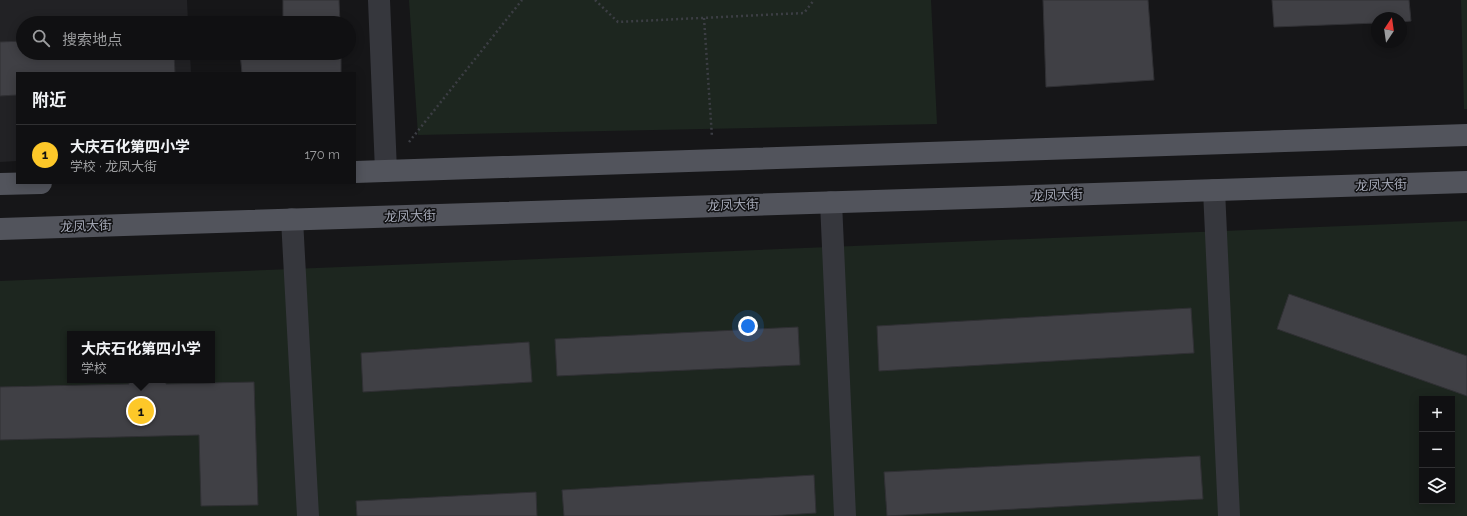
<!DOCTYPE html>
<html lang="zh">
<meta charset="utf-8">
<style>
body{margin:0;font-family:Raleway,"Noto Sans SC",sans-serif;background:#19191b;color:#f1f3f6}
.controls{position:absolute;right:12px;bottom:12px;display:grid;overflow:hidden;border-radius:0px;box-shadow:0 2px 10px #0003}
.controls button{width:36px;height:36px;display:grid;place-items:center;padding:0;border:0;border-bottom:1px solid #303032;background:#101012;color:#f1f3f6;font:20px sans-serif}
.compass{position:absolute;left:1371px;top:12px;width:36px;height:36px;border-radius:50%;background:#101012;box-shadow:0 2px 10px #0003;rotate:13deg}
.you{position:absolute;left:748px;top:326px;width:14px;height:14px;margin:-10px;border:3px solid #fff;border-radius:50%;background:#1a73e8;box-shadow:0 0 0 6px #1a73e833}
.badge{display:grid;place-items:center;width:26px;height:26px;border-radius:50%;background:#fdc829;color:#111;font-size:13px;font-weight:700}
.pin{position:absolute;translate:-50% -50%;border:2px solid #fff;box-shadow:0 1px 4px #0006}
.popup{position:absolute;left:67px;top:331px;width:148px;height:52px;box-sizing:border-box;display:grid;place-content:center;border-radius:0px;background:#101012;filter:drop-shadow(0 1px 3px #0005);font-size:13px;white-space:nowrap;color:#9c9d9f}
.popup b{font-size:15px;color:#f1f3f6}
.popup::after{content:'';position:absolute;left:50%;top:100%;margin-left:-8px;border:8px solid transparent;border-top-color:#101012}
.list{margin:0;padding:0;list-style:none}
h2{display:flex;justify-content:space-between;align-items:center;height:52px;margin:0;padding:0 16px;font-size:17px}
h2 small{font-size:13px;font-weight:400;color:#9c9d9f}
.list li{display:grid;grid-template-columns:26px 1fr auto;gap:12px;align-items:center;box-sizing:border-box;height:60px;padding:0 16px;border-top:1px solid #303032}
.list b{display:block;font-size:15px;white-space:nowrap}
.list p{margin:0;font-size:13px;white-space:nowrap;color:#9c9d9f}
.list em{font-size:13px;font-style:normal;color:#9c9d9f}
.icon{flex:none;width:22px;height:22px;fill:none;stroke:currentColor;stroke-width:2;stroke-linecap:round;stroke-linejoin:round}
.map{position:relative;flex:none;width:1467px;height:516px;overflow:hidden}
.search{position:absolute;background:#101012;box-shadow:0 2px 10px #0003;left:16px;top:16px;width:340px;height:44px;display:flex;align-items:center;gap:10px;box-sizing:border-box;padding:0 14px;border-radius:22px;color:#9c9d9f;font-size:15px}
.panel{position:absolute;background:#101012;box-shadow:0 2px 10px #0003;left:16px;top:72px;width:340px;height:112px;border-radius:0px}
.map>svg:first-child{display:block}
</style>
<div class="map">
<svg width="1467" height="516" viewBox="0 0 1467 516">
<rect width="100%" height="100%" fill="#161618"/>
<polygon fill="#222225" points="0,0 187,0 188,23 23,23 23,53 190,53 191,73 17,73 17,161 0,162"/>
<g fill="#1d261f" fill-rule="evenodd">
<polygon points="409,0 931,0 937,124 418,135"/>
<polygon points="1461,0 1467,0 1467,109 1464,109"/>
<path d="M1467 221V516H0V281ZM70 334H212V380H70ZM1422 399H1452V501H1422Z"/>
</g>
<g fill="#404045" stroke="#303034">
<polygon points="283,0 339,0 340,23 283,23"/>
<polygon points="1043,0 1148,0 1154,80 1046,87"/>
<polygon points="1272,0 1409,0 1411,21 1401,22 1401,18 1377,18 1377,23 1274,27"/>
<polygon points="23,41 23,53 174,53 175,73 17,73 17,95 0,96 0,42"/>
<polygon points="240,53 341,53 341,73 242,73"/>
<polygon points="1289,294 1467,356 1467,396 1277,329"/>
<polygon points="1191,308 1194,353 879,371 877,326"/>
<polygon points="798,327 800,365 557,376 555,339"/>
<polygon points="529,342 532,382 363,392 361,353"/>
<polygon points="129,380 166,380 166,384 254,382 258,505 201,506 199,435 0,440 0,387 129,384"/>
<polygon points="1200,456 1203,499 887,516 884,472"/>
<polygon points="814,475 816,513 770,516 564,516 562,490"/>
<polygon points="536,492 537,516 357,516 356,501"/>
</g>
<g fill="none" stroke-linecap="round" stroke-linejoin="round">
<g stroke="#3c3e44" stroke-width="2.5" stroke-dasharray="2 3" stroke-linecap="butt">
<polyline points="595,0 618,22 804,13 814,0"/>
<polyline points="704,18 712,137"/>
<polyline points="409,142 522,0"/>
</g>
<g stroke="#36373d" stroke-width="22">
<polyline points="379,0 386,171"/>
<polyline points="1214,190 1229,516"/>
<polyline points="831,202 845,516"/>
<polyline points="292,219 308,516"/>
</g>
<g stroke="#52545c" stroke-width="22">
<polyline points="355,172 1467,135"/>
<polyline points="0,184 41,183"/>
<polyline points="0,229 1467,182"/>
</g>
</g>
<g text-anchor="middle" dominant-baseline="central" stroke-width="3" stroke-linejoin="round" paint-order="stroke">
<g font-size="13" fill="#a7abb9" stroke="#111113">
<text transform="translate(1381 185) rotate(-2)">龙凤大街</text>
<text transform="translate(1057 195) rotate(-2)">龙凤大街</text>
<text transform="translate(733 205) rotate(-2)">龙凤大街</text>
<text transform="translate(410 216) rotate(-2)">龙凤大街</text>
<text transform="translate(86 226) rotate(-2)">龙凤大街</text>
</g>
</g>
</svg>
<div class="controls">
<button>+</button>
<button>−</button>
<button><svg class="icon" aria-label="layers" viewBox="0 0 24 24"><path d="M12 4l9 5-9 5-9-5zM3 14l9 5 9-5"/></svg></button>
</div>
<svg class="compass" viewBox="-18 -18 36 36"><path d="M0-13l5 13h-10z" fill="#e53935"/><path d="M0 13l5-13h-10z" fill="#9c9d9f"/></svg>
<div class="you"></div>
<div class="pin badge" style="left:141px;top:411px">1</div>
<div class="popup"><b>大庆石化第四小学</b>学校</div>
<div class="search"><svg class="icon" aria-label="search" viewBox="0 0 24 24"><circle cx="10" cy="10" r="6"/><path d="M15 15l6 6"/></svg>搜索地点</div>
<section class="panel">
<h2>附近<small></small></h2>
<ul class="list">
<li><span class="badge">1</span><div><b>大庆石化第四小学</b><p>学校 · 龙凤大街</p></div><em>170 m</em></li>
</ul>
</section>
</div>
